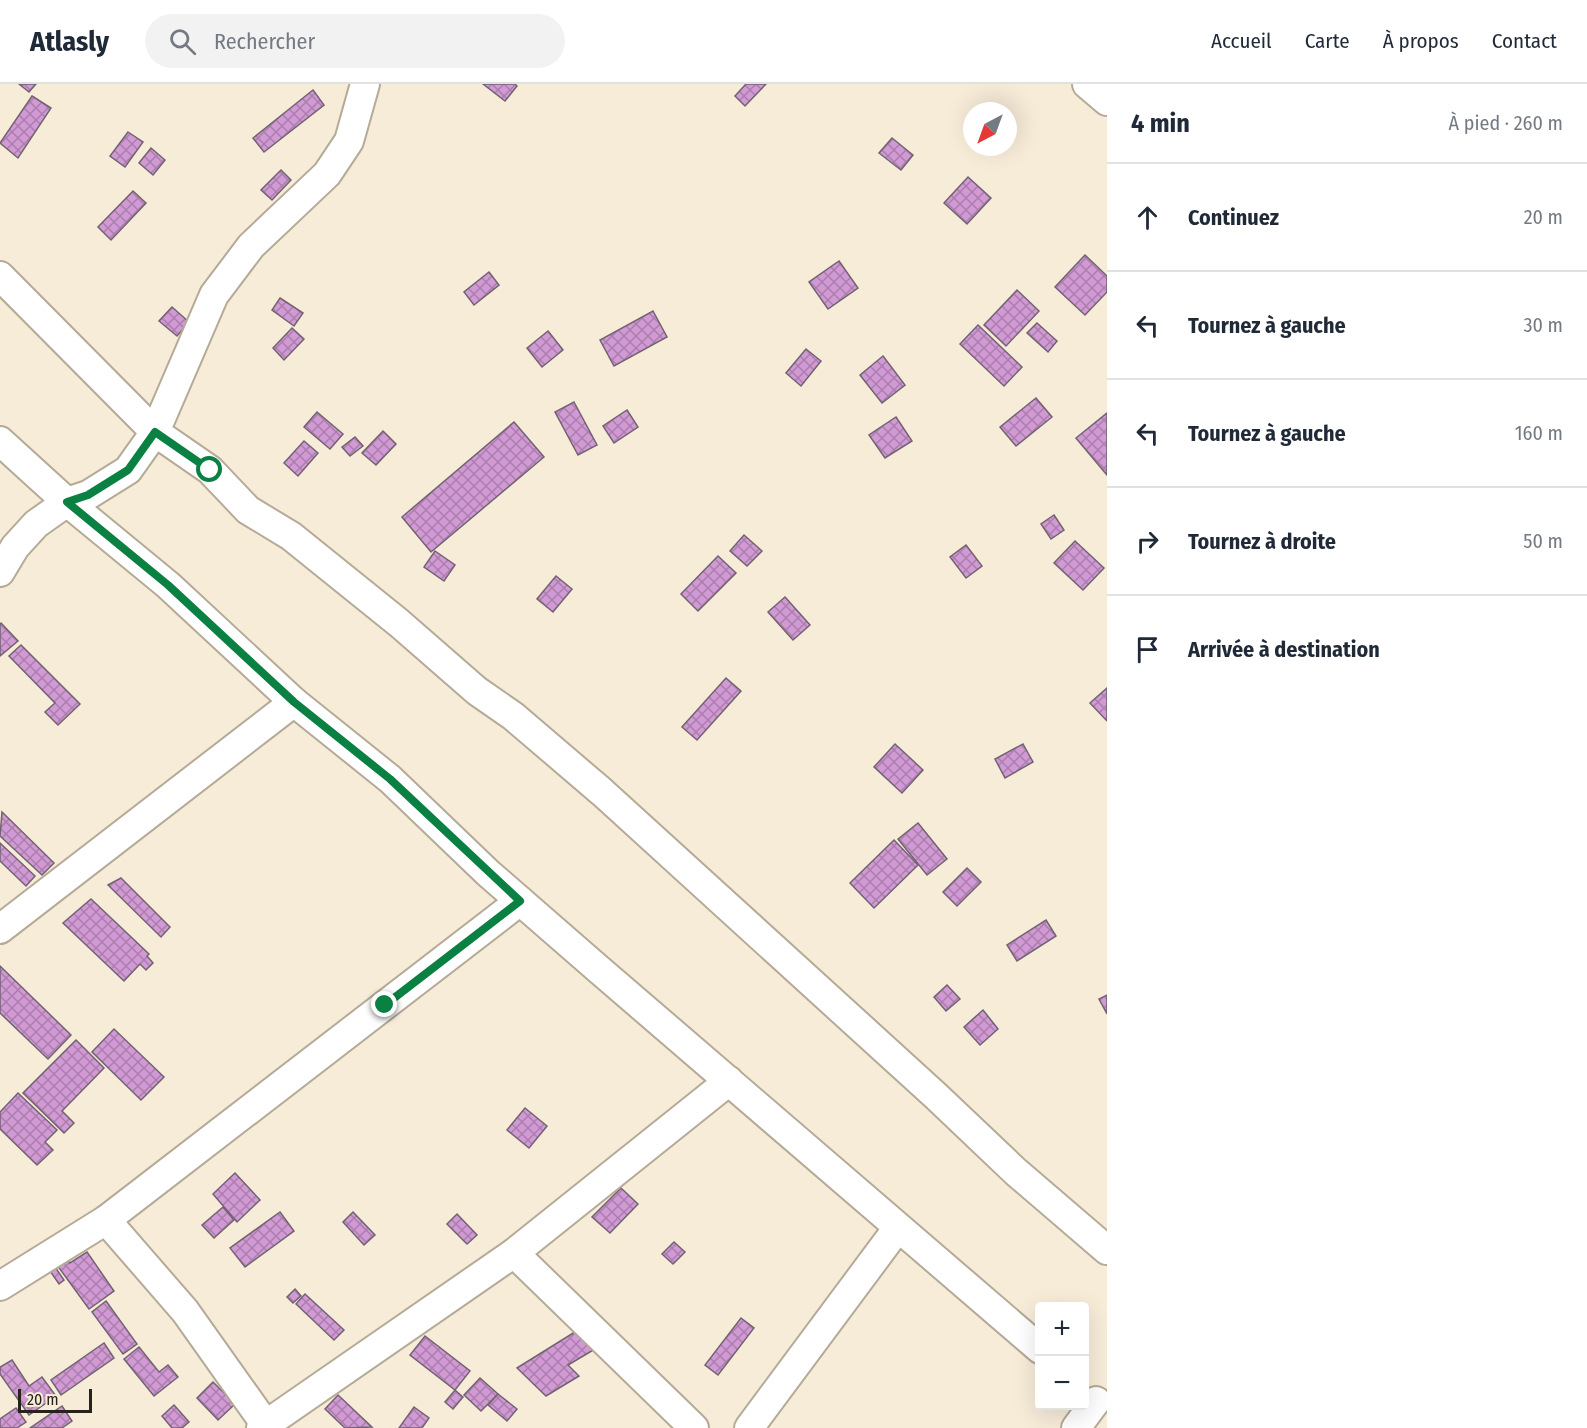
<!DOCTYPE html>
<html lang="fr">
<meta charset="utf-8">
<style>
body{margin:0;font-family:"Fira Sans Condensed",sans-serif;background:#f2f2f3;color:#1f2937}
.controls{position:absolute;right:18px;bottom:18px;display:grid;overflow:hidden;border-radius:6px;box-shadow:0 6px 24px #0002}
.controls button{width:54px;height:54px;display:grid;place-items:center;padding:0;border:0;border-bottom:2px solid #e0e1e3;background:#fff;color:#1f2937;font:30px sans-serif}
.compass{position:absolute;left:963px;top:18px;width:54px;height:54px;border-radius:50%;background:#fff;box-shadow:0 6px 24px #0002;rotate:221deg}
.scale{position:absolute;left:18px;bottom:15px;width:74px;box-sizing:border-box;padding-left:6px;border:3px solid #27231c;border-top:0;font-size:16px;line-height:21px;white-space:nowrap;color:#27231c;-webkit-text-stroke:4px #f7ecd8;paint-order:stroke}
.stop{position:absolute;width:18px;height:18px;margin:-14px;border:4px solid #0b8043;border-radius:50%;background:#fff}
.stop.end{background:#0b8043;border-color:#fff;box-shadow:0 2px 6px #0008}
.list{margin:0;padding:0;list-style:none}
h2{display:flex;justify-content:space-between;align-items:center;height:78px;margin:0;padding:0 24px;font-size:26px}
h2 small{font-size:20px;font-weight:400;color:#747a83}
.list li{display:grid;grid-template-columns:39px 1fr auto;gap:18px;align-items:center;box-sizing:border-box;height:108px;padding:0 24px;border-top:2px solid #e0e1e3}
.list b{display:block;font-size:22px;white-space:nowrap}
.list em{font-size:20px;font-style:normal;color:#747a83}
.icon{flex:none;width:33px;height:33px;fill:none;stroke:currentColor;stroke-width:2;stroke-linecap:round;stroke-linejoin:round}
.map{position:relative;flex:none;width:1107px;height:1344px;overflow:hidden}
header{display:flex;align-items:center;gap:36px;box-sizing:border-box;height:84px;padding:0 30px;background:#fff;border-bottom:2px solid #e0e1e3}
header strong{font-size:28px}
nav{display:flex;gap:33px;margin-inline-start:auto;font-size:21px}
.search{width:420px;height:54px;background:#f2f2f3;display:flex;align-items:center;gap:15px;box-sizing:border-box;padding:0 21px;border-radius:33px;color:#747a83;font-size:22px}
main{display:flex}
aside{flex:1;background:#fff}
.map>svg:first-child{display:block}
</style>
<header>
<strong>Atlasly</strong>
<div class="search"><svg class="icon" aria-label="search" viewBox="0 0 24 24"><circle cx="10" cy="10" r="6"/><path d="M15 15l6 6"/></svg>Rechercher</div>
<nav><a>Accueil</a><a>Carte</a><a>À propos</a><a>Contact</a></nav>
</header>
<main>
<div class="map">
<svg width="1107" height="1344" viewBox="0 0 1107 1344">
<defs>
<pattern id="building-cross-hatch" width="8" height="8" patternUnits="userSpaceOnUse" patternTransform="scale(1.5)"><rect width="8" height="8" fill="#d29ad5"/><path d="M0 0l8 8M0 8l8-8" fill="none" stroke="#aa7dac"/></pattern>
</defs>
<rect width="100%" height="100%" fill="#f7ecd8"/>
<g fill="url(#building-cross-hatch)" stroke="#726372" stroke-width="1.5">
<polygon points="19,0 36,0 29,8"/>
<polygon points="483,0 515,0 517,2 505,17"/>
<polygon points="746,0 766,0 745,22 735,12"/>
<polygon points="313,6 324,21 264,68 253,54"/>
<polygon points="32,12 51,24 18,74 0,59"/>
<polygon points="128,48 143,58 125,83 110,72"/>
<polygon points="892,54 913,71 901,86 879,69"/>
<polygon points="151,64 165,76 153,91 139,79"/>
<polygon points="281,86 291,96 272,116 261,106"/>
<polygon points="968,93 991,114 967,140 944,119"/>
<polygon points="133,107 146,119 111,156 98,143"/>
<polygon points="1085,171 1107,192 1107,208 1085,231 1055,203"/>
<polygon points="839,177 858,204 828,225 809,198"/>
<polygon points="489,188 499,201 474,221 464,208"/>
<polygon points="1017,206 1039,227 1006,262 984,241"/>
<polygon points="280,214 303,229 294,242 272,226"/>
<polygon points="172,223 189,238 177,252 159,237"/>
<polygon points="653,227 667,253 614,282 600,256"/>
<polygon points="1037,239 1057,257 1048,268 1027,249"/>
<polygon points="978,241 1022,283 1004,302 960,260"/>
<polygon points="292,244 304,255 284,276 273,264"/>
<polygon points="548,247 563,266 542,283 527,264"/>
<polygon points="806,265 821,277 801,302 786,289"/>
<polygon points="883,272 905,301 882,319 860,291"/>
<polygon points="1036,314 1052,333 1016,362 1000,343"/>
<polygon points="574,318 597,361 578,371 555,328"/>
<polygon points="627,326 638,343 614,359 603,342"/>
<polygon points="317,328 343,350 330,365 304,343"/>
<polygon points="1107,329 1107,391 1076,354"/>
<polygon points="896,333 912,357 885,374 869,351"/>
<polygon points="514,338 544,373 431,468 402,433"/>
<polygon points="383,347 396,360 376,381 362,369"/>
<polygon points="355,353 363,362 350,372 342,363"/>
<polygon points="304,357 318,369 298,392 284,379"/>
<polygon points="1054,431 1064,446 1051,455 1041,440"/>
<polygon points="744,451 762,467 747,482 730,467"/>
<polygon points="1075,457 1104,484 1083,506 1054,479"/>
<polygon points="966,461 982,482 966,494 950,473"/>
<polygon points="435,467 455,481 444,497 424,483"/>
<polygon points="718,472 736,489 698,527 681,510"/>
<polygon points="556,492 572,505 553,528 537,515"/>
<polygon points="785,513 810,541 793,556 768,528"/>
<polygon points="1,539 18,557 0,572 0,540"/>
<polygon points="21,561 80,620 58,641 45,628 55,619 9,572"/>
<polygon points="726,594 741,607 697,656 682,643"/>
<polygon points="1107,604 1107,637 1090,619"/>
<polygon points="895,660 923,686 902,709 874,683"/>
<polygon points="1023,660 1033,678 1005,694 995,675"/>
<polygon points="2,728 54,779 42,791 0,752"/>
<polygon points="918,739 947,775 927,791 898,755"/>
<polygon points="894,756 918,781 874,824 850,799"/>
<polygon points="0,759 35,792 26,802 0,777"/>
<polygon points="967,784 981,798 957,822 943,808"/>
<polygon points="121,794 170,843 161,853 108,801"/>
<polygon points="91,815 149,870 147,872 153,879 146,886 140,880 124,897 63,839"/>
<polygon points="1046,836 1056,852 1017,877 1007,861"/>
<polygon points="0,882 71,951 48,975 0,929"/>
<polygon points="947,901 960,915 946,927 934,913"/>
<polygon points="1107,911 1107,930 1099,915"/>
<polygon points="983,926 998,945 980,961 964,943"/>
<polygon points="114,945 164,993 141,1016 92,968"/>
<polygon points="76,956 104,984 62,1027 74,1039 64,1049 23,1009"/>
<polygon points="18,1009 57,1046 45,1058 53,1066 37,1081 0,1045 0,1028"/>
<polygon points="525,1024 547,1042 529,1064 507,1046"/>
<polygon points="235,1089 260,1116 237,1138 213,1110"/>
<polygon points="621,1104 638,1120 610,1149 592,1133"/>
<polygon points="223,1123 234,1136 214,1154 202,1141"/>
<polygon points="280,1128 294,1147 245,1183 230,1164"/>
<polygon points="353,1128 375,1151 364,1161 343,1138"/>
<polygon points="457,1130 477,1151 467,1160 447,1140"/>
<polygon points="674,1158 685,1168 673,1180 662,1170"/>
<polygon points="87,1168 114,1207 89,1225 57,1181 66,1174 70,1179"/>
<polygon points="55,1183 64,1196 59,1200 50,1187"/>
<polygon points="295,1205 301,1212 293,1219 287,1213"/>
<polygon points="305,1210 344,1246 334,1256 296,1220"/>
<polygon points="106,1217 137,1260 123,1270 92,1228"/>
<polygon points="741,1234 754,1244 718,1291 705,1281"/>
<polygon points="578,1246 595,1265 568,1281 579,1292 546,1312 517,1284"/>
<polygon points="425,1252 470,1287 455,1306 410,1271"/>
<polygon points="104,1259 114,1274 61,1311 51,1296"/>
<polygon points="139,1263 159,1288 168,1281 178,1293 154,1312 124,1275"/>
<polygon points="12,1276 29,1302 42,1293 56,1312 29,1331 0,1290 0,1283"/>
<polygon points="480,1294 498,1310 481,1327 464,1311"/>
<polygon points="213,1298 235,1320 218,1336 197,1314"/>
<polygon points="455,1306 463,1313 453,1325 445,1318"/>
<polygon points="498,1310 517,1325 507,1337 488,1321"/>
<polygon points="338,1311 372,1343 345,1344 325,1325"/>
<polygon points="174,1321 189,1338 182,1344 172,1344 162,1332"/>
<polygon points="62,1322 72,1337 62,1344 30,1344"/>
<polygon points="414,1323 429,1334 422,1344 399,1344"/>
<polygon points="16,1324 26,1338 17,1344 0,1344 0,1335"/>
</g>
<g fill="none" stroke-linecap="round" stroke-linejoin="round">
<defs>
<g id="minor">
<polyline points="1087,0 1107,17"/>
<polyline points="0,192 155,348 210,386 248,426 291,452 399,539 477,607 513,632 602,708 936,1012 1016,1088 1107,1166"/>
<polyline points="0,357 67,418 168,501 294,618 390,695 488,789 596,883 1040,1265"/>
<polyline points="0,488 15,463 36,440 67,418 88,411 128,386 155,348 214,211 251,162 327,90 349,57 365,0"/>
<polyline points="0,845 294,618"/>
<polyline points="106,1136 185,1227 268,1344"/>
<polyline points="514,1169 694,1344"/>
<polyline points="0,1202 106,1136 520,817"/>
<polyline points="261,1344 514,1169 729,997"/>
<polyline points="749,1344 897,1145"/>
<polyline points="1076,1344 1096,1317"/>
</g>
</defs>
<use href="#minor" stroke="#b5aa97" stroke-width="32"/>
<use href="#minor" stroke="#fff" stroke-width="28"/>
</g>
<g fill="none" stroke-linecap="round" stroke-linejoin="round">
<polyline stroke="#0b8043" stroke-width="8" points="210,386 155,348 128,386 88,411 67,418 168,501 294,618 390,695 520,817 385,921"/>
</g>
</svg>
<div class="controls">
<button>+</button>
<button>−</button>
</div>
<svg class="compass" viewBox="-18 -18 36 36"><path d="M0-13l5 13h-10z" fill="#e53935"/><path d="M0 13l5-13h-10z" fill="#747a83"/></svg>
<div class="scale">20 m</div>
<div class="stop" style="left:210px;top:386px"></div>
<div class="stop end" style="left:385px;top:921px"></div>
</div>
<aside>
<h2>4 min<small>À pied · 260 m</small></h2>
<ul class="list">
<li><svg class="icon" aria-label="ahead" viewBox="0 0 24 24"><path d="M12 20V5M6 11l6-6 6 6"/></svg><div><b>Continuez</b></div><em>20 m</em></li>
<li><svg class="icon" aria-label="left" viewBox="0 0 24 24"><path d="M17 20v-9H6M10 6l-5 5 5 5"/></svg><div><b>Tournez à gauche</b></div><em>30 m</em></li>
<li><svg class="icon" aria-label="left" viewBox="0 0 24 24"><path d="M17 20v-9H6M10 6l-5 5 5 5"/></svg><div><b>Tournez à gauche</b></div><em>160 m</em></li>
<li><svg class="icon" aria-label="right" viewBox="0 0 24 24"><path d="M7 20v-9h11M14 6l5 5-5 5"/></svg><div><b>Tournez à droite</b></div><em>50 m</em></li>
<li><svg class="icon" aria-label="arrive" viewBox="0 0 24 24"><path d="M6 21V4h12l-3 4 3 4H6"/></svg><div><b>Arrivée à destination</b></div></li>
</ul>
</aside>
</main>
